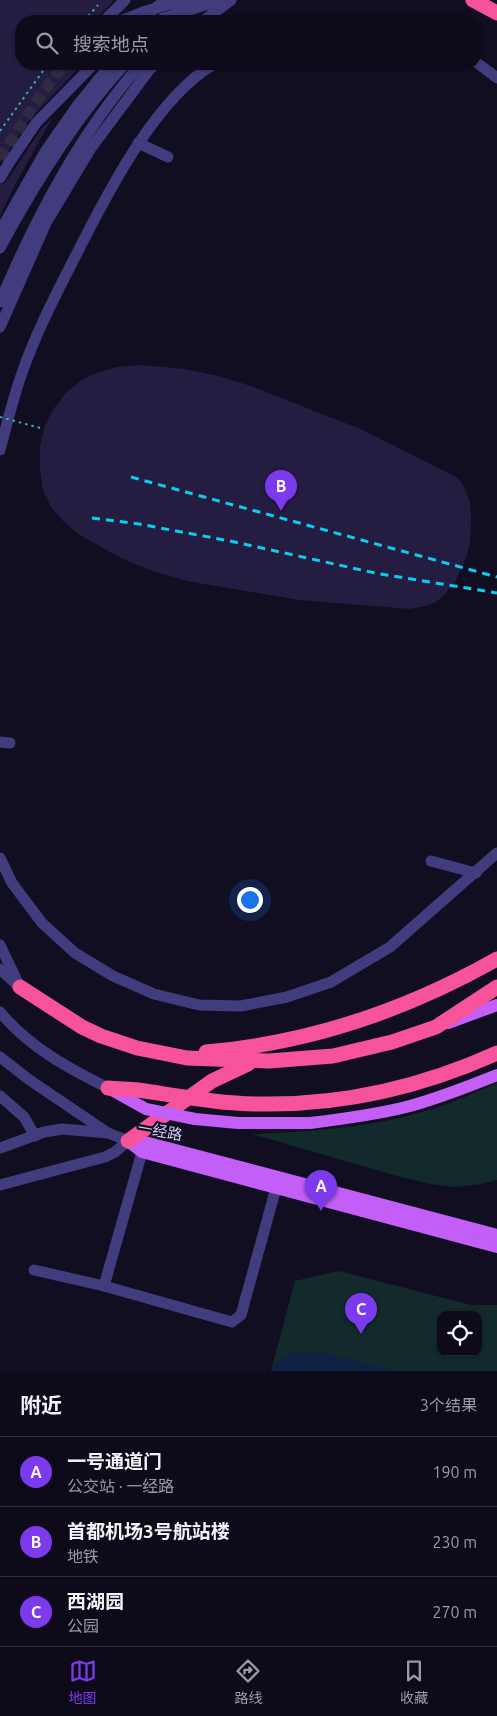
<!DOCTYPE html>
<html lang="zh">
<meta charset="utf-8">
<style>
body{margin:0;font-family:Ubuntu,"Noto Sans SC",sans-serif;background:#1c1826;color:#f1f3f6}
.controls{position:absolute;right:15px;bottom:15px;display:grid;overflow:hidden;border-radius:10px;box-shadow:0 1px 4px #0004}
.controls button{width:45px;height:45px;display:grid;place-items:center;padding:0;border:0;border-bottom:1px solid #2e2b38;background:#0e0a19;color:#f1f3f6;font:25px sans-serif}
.you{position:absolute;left:249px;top:899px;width:18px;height:18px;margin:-12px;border:4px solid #fff;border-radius:50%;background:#1a73e8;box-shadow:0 0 0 8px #1a73e833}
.badge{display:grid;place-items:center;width:32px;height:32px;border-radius:50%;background:#7c3aed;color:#fff;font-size:16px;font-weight:700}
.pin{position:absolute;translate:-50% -41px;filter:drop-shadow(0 1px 2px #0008)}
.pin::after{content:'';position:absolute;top:26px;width:18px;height:15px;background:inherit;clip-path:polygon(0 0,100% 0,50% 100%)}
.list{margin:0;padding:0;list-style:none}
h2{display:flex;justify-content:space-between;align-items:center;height:65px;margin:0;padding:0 20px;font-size:21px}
h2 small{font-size:16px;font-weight:400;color:#9b9aa2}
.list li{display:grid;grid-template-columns:32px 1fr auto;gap:15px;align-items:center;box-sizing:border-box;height:70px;padding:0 20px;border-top:1px solid #2e2b38}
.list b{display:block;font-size:19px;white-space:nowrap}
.list p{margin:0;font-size:16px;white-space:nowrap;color:#9b9aa2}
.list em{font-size:16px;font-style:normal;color:#9b9aa2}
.icon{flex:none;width:28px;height:28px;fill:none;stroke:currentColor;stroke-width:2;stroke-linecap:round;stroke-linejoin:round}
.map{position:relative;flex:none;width:497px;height:1371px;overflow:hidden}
.search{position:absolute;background:#0e0a19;box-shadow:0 1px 4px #0004;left:15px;right:15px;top:15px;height:55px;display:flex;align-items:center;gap:12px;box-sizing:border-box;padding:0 18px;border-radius:20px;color:#9b9aa2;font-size:19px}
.sheet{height:275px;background:#0e0a19}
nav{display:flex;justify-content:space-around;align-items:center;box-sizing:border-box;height:70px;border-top:1px solid #2e2b38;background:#0e0a19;font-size:14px;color:#9b9aa2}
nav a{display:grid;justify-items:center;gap:2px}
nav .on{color:#7c3aed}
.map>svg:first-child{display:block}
</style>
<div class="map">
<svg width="497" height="1371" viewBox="0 0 497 1371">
<rect width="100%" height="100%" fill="#120e21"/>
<g fill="#122a2b" fill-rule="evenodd">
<path d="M497 1083V1180L481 1184 455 1187 431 1184 397 1176 252 1134C314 1132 386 1126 444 1105 462 1099 480 1090 497 1083Z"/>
<path d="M339 1271 471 1305H497V1371H271L295 1281ZM441 1315H478V1352H441Z"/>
</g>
<polygon fill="#102243" points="292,1353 327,1353 397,1371 271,1371 273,1364"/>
<g fill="#251c41">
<polygon points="0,0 114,0 99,16 97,21 21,21 21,64 83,64 31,118 0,163"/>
<polygon points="52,118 16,183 0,216 0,185 6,182 42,128"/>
<polygon points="139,365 185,369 218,376 251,386 363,430 452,475 461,481 466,492 470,502 471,517 470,544 466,557 455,582 446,593 436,602 425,606 410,609 299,600 187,581 152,571 121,558 80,535 64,522 51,507 43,490 40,468 40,447 44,429 52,411 65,394 81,380 99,372 117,367"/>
</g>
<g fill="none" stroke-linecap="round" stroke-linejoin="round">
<path stroke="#302b42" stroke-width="11" stroke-dasharray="11 5.5" stroke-linecap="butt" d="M0 159C20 126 40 93 65 64"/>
<g stroke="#35adaa" stroke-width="2" stroke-dasharray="2.5 4" stroke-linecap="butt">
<polyline points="84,21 98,5"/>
<polyline points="0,131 48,64"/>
</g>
<g stroke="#413c7d" stroke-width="11">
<polyline points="104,21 125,0"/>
<polyline points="120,21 143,12 183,0"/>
<polyline points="159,21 163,18 222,0"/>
<polyline points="203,21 231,0"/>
<polyline points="476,62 497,78"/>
<polyline points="138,143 168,157"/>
<polyline points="0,178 9,163 36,123 94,64"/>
<polyline points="0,231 45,152 77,106 111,64"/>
<path d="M0 248C35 183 75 118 125 64"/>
<path d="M0 302C36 217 80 133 141 64"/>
<polyline points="0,327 46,223 91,148 150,69 155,64"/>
<path d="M0 450C7 424 13 398 22 373 35 335 56 294 74 259 105 198 154 99 214 64"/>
<polyline points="0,742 10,743"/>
<polyline points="0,858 12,883 42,923 75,953 113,976 154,994 199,1005 241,1006 287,997 331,982 390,947 497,853"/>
<polyline points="431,861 476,873"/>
<polyline points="0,945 20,987"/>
<polyline points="0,969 15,983"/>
<path d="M0 1012C29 1047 68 1068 108 1088"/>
<polyline points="0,1057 31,1081 108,1133 128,1141 115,1152 105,1157 0,1185"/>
<polyline points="0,1096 24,1117 35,1136"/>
<polyline points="0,1148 44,1132 62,1129 108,1133"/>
<polyline points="34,1270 104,1286 232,1322 241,1315 276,1188"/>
<polyline points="104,1286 142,1152"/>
</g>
<g stroke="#c35ef6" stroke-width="12">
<polyline points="448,1023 497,1005"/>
<path d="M310 1123C342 1119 374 1115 406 1107 437 1099 467 1087 497 1075"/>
<polyline points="128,1141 142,1152 497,1247"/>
<polyline points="128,1141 145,1142 497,1235"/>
</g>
<g stroke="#f6539a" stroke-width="15">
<polyline points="473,0 497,13"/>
<polyline points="20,987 82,1027 101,1036 137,1048 187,1058 269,1061 333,1056 392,1042 436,1027 497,987"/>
<path d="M206 1052C309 1043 407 1010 497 959"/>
<polyline points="128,1141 212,1081 248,1064"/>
</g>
<g stroke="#0dcded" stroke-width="3" stroke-dasharray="8 6" stroke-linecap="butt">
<polyline points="131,477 497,577"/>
<polyline points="92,518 139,524 230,541 375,573 497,593"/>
</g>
<polyline stroke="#35adaa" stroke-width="2" stroke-dasharray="2.5 4" stroke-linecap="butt" points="0,417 44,429"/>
<g stroke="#413c7d" stroke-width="11">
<polyline points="138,21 166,0"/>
<polyline points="166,21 191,0"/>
<polyline points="181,21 196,1"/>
</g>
<polyline stroke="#c35ef6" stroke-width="12" points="110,1089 146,1109 195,1119 238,1123 310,1123"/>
<path stroke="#f6539a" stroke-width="15" d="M108 1088C118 1089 128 1089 138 1090 180 1096 220 1104 262 1104 343 1105 424 1086 497 1053"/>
</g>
<g text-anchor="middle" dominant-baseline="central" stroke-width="4.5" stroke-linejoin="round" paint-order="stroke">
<g font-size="15" fill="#d8d1fd" stroke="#120e21">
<text transform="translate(160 1131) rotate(10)">一经路</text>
</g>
</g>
</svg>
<div class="controls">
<button><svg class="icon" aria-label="locate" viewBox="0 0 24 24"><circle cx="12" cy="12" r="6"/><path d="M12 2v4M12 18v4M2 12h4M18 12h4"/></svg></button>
</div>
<div class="you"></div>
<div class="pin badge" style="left:321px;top:1211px">A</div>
<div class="pin badge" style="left:281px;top:511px">B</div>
<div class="pin badge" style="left:361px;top:1334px">C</div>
<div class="search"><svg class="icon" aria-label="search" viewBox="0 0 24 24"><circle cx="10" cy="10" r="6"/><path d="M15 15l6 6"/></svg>搜索地点</div>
</div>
<section class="sheet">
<h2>附近<small>3个结果</small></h2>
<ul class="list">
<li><span class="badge">A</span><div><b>一号通道门</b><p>公交站 · 一经路</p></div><em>190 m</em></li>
<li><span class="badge">B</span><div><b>首都机场3号航站楼</b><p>地铁</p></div><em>230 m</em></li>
<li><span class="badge">C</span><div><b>西湖园</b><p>公园</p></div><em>270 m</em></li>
</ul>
</section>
<nav>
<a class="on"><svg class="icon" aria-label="map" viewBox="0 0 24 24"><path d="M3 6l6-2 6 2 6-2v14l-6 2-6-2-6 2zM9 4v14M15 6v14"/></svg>地图</a>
<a><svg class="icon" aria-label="directions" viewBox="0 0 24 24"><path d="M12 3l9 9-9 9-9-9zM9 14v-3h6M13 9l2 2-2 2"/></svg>路线</a>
<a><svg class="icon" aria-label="saved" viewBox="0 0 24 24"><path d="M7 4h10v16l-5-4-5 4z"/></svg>收藏</a>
</nav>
